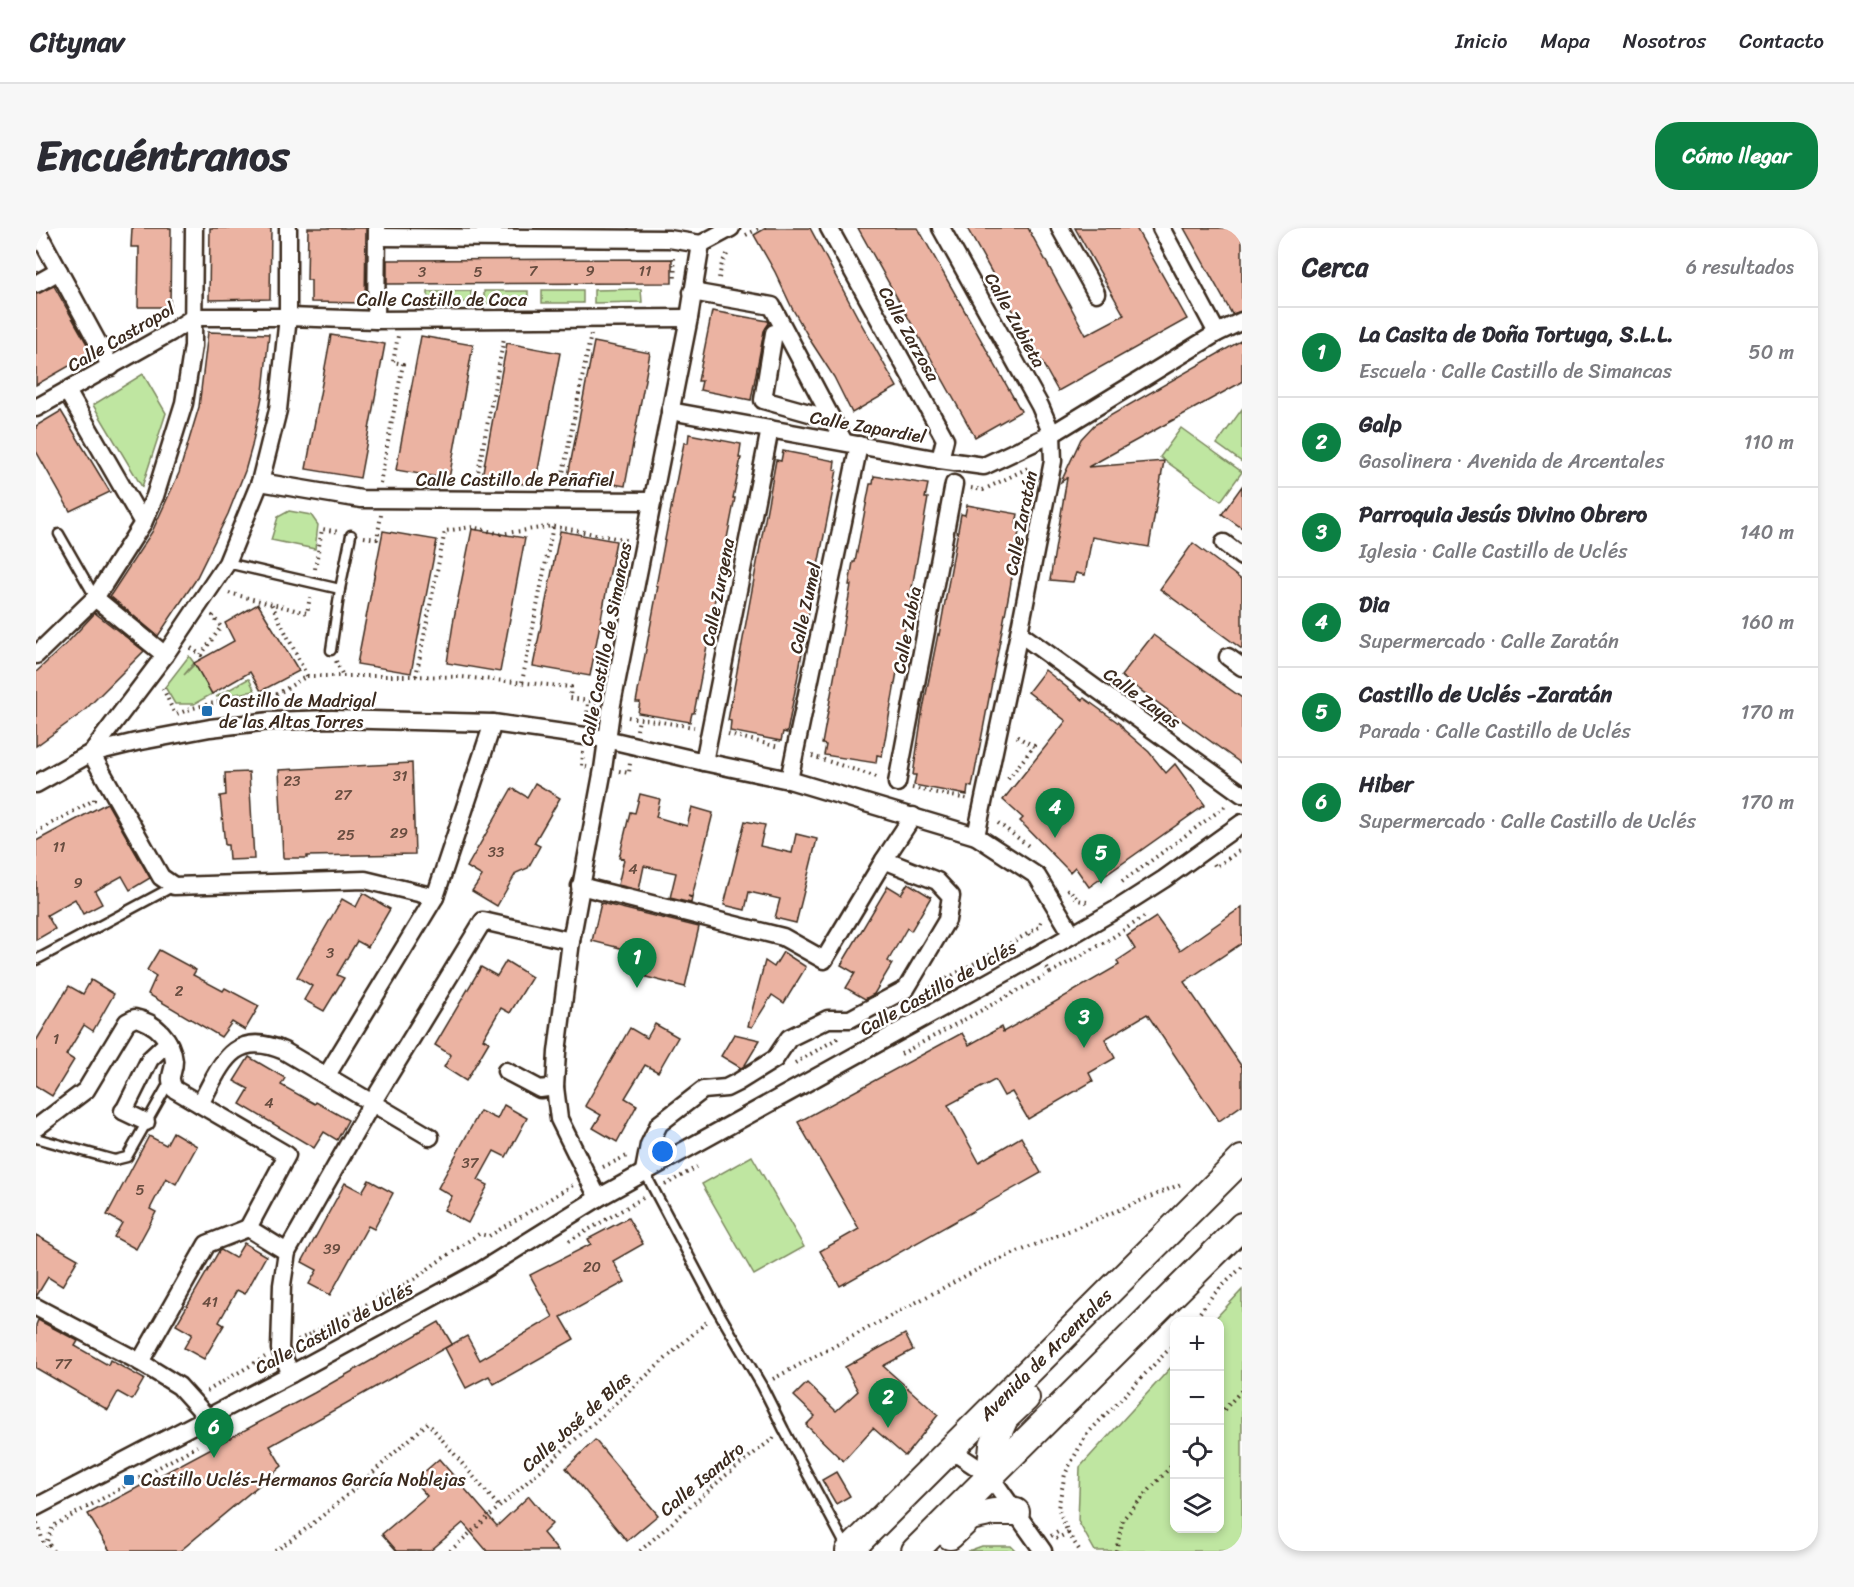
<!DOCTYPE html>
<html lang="es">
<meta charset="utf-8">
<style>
body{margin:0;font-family:Sriracha,sans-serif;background:#f7f7f7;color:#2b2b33}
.controls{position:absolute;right:18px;bottom:18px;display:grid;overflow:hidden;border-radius:12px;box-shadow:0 3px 9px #0003}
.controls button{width:54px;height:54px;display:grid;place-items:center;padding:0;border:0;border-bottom:2px solid #e1e1e2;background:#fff;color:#2b2b33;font:30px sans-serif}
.you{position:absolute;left:627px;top:924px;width:21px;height:21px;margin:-15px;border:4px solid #fff;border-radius:50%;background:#1a73e8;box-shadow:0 0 0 9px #1a73e833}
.badge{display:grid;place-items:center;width:39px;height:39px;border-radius:50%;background:#0b8043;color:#fff;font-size:20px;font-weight:700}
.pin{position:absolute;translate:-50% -50px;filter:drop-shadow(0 2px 3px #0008)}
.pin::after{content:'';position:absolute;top:32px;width:21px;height:18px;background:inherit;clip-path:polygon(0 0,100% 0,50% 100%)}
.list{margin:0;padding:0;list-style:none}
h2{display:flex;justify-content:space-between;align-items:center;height:78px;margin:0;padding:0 24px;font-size:26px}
h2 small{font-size:20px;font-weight:400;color:#7c7c81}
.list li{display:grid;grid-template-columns:39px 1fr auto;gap:18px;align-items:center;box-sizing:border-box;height:90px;padding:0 24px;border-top:2px solid #e1e1e2}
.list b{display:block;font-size:22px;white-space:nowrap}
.list p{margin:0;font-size:20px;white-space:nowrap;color:#7c7c81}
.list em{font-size:20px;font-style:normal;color:#7c7c81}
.icon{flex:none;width:33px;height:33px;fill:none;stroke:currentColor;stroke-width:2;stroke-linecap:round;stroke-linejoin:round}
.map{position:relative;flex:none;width:1206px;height:1323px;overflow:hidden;border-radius:24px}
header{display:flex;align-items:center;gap:36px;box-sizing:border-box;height:84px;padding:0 30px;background:#fff;border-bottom:2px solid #e1e1e2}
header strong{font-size:28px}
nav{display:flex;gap:33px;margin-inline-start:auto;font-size:21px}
.intro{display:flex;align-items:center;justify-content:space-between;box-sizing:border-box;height:144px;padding:0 36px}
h1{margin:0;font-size:42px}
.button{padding:15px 27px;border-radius:24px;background:#0b8043;color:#fff;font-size:21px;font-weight:700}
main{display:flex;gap:36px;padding:0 36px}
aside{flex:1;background:#fff;border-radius:24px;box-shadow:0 3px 9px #0003}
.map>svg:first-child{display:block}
</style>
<header>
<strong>Citynav</strong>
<nav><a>Inicio</a><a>Mapa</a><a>Nosotros</a><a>Contacto</a></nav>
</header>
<div class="intro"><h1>Encuéntranos</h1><a class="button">Cómo llegar</a></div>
<main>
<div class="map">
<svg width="1206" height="1323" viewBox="0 0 1206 1323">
<rect width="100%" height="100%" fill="#fff"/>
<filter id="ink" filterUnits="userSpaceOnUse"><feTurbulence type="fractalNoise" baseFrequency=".0167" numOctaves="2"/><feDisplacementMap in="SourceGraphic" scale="12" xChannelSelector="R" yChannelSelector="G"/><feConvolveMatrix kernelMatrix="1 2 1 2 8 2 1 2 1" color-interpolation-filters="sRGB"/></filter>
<g filter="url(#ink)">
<g fill="#bfe6a1" stroke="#7d8860" stroke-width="1.5">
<polygon points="605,61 606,74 558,75 558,62"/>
<rect x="506" y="62" width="41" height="13"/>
<polygon points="435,63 435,74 392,75 392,64"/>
<rect x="448" y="63" width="44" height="12"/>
<polygon points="107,146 130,185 106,259 57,177"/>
<polygon points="1206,181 1206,234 1181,216"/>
<polygon points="1145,200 1206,244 1185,273 1124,229"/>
<polygon points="253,283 275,287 282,297 279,321 235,312 242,289"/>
<polygon points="153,428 158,435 148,447 159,436 176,466 158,476 139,476 129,459"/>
<polygon points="213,451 219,463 180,469 212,451"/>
<polygon points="716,928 768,1019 718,1047 666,956"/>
<polygon points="1206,1062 1206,1323 1059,1323 1042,1293 1044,1239 1138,1136 1138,1300 1184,1300 1184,1094 1177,1093"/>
<polygon points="946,1318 975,1318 980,1323 932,1323"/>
</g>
<g fill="#ebb3a2" stroke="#3b2a1e" stroke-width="1.5">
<polygon points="96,0 135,0 134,79 102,79 103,19 95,19"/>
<polygon points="174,0 235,0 234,71 173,72"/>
<polygon points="272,0 330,0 329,75 275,74 275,52 271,52"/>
<polygon points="730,0 774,0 822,90 861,159 816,185 798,149 776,115 756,80 739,44 718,7"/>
<polygon points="822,0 882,0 985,183 939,209"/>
<polygon points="931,0 992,0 1050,107 1088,87 1039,0 1100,0 1151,91 1022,163"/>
<polygon points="1148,0 1206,0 1206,83 1196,86"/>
<polygon points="636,31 636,55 351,56 351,32"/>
<polygon points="18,58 56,125 0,157 0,66"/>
<polygon points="676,83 732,93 733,95 728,103 715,172 664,162 666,153 662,153"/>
<polygon points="172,104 233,106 227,164 216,218 209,243 192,286 159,353 122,408 74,368 116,304 143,245 163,179"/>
<polygon points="295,107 349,116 324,250 270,241"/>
<polygon points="385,108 437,117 413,251 360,242"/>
<polygon points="1206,112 1206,154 1052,239 1128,233 1113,319 1056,309 1049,347 1040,345 1037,354 1014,352 1031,250 1025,254 1045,211 1058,197"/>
<polygon points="558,114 614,125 589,258 532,248"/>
<polygon points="471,115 524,125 499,258 446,249"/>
<polygon points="25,183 74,264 34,283 0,223 0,198"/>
<polygon points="653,206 705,216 703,230 705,230 697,270 699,270 676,386 677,387 658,485 656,485 654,494 602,485 604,474 600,474 622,358 620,358 643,239 648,215 652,215"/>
<polygon points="747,223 799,233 798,241 801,242 773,383 763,442 751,505 747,504 745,513 694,503 695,493 692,492 740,232 745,233"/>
<polygon points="838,248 892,256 889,270 892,270 846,528 841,527 840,535 788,527 790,517 786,516 815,357 813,357 817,334 819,334 834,256 837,256"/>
<polygon points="1206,258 1206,300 1186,286"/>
<polygon points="931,277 982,286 980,296 984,297 974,360 936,559 932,558 931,567 878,557 880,547 877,547 886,486 902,406 903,407 925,286 929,287"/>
<polygon points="436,301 489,310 464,444 411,435 418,390"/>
<polygon points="347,303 401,312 375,445 321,436"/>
<polygon points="524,303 580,313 554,448 497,438"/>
<polygon points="1157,315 1206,352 1206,421 1124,361"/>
<polygon points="222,376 263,443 225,463 214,444 176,466 158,435 198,413 189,395"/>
<polygon points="59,385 108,423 47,484 0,518 0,444 31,415"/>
<polygon points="1117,407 1206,470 1206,536 1085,448"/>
<polygon points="1009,442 1047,472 1048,470 1084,496 1088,502 1113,524 1130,545 1139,536 1169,577 1053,659 1039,639 1034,644 984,593 987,590 967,572 1030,493 992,464"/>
<polygon points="376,535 379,626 271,628 271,630 247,630 243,542"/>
<polygon points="213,544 218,631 193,632 192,617 189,617 184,568 190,567 189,545"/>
<polygon points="499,555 524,570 498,615 504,618 492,640 480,645 461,678 436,663 446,648 431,639 476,560 491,569"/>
<polygon points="604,566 624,571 620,589 651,598 656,579 677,585 656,669 652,668 656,670 655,675 634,670 640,645 608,638 603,662 582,657 588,631 583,630 594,584 599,585"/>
<polygon points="71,575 114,650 94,662 86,648 59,663 66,676 47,686 39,671 11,687 19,701 0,712 0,613"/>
<polygon points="709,593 729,597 724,618 756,625 760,606 781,611 760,695 739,690 744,671 713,664 709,682 688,677"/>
<polygon points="872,655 895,669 875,703 871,700 852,733 856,736 838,766 829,771 810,760 819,745 805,737 852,658 865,666"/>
<polygon points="327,665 354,681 332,719 321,713 301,747 308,750 288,783 268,772 276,758 261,749 306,671 320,679"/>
<polygon points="565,675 663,699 649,759 610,749 616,728 556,713"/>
<polygon points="1206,679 1206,715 1148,754 1206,839 1206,877 1183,893 1111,786 1069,811 1079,830 1053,845 1057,853 992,891 976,864 968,868 959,852 912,877 943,934 985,909 1005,945 804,1058 784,1023 823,1001 762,894 926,805 933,817 965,799 967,804 1083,737 1081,733 1099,721 1091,708 1120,689 1144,722"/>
<polygon points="123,722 160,742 157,747 187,763 189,760 223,778 209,802 196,794 185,809 112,766 120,748 111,742"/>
<polygon points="747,724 770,739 748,775 736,767 716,799 712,798 729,733 738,739"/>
<polygon points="470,733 496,749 474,785 465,780 447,811 453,814 430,853 408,839 415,827 399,817 445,739 461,748"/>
<polygon points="55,752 78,766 57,803 48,797 30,827 38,832 16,868 0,858 0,813 33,758 47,766"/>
<polygon points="619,796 642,809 622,844 609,837 589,870 601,877 581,914 557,900 565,887 549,878 594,800 611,810"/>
<polygon points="698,806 724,812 709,837 705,840 685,828"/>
<polygon points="213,829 249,850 245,857 279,876 280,874 312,892 301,912 288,904 278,920 204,876 213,861 198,853"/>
<polygon points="468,877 491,890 470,929 458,923 442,952 452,957 432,995 408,982 416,968 402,960 444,883 461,891"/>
<polygon points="137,904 161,918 140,956 130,950 114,981 120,984 100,1021 78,1009 86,995 71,987 113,908 130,917"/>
<polygon points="333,952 357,965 338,1001 332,998 294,1067 273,1056 281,1042 266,1034 309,955 326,964"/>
<polygon points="592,990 607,1016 577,1033 589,1054 525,1089 538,1111 458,1156 453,1148 430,1160 409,1120 431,1108 444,1132 517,1089 494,1047 555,1016 552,1011"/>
<polygon points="0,1007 42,1031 26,1058 12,1049 0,1069"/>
<polygon points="208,1015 230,1028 209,1066 201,1062 183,1094 188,1097 168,1131 148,1120 156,1106 140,1097 183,1023 185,1022 199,1030"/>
<polygon points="2,1092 42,1113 39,1118 72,1137 74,1132 108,1151 96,1172 82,1164 72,1182 0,1140 0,1097"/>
<polygon points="403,1094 416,1116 234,1218 246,1238 144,1323 74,1323 52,1286 278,1165"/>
<polygon points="869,1106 877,1122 847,1138 902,1187 869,1228 837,1200 807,1233 770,1197 779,1188 758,1168 771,1155 800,1183 822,1163 809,1139"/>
<polygon points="559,1212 622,1287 591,1313 530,1240"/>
<polygon points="403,1231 461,1298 493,1268 516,1296 507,1305 522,1323 451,1323 427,1295 394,1323 361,1323 346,1306 391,1268 378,1253"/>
<polygon points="800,1244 814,1268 800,1276 786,1252"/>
</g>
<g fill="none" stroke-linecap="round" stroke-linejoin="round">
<defs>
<g id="lane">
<polyline points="23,306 59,369"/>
<polyline points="191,335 304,361"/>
<polyline points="295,422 304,361 315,307"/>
<polyline points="0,732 138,658"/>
<polyline points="0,910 79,932 91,929 134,853"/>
<polyline points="608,943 682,1083 726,1158 748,1202 811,1320"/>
</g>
<g id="street">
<polyline points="793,0 909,211 904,232"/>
<polyline points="905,0 1004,178 1016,206 1017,233 983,405 940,608"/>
<polyline points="1024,0 1060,65"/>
<polyline points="1125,0 1181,105"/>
<polyline points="0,1 75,139"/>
<polyline points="341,9 633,11 665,16"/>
<polyline points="0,56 23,43"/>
<polyline points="656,64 736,78 808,214"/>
<polyline points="340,92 341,0"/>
<polyline points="738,105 727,172 777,186"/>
<polyline points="31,163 107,295"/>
<polyline points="0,180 135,104 158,89 252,89 340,92 653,90"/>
<polyline points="634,183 904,232 948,238 1016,206 1181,105 1206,93"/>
<polyline points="224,254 325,271 617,273"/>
<polyline points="1188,315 1206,329"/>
<polyline points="59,370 129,427"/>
<polyline points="983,405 1206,566"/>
<polyline points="0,427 59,370 107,295 119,268 148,175 157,118 158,0"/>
<polyline points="1192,429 1206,439"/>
<polyline points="55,525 100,514 174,500 234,493 296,491 457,495 570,511 668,534 753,552 940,608 1001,648 1036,706"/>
<polyline points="55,525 125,649 138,658 329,652 399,669"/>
<polyline points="668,534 734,201"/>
<polyline points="753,552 823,217"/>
<polyline points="861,555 918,256"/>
<polyline points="0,556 55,525 129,427 191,335 224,254 242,182 252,89 252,0"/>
<polyline points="544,658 747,709 788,732 848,632"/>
<polyline points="470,843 504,861 519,859"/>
<polyline points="291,847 399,669 457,495"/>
<path d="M164 876C185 838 196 800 248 823L394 909"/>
<polyline points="87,883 110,894"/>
<polyline points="88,883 114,831 132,814"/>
<path d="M0 900 50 862 91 794 99 790C119 794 136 811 138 833 138 846 131 847 138 861L251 927 212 1000"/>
<polyline points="608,943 613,917 623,896 667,862 690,860 702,854 739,831 753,810 792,791 814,791 870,761 911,692 915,668 901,653 848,632 877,588"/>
<polyline points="562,970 523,891 519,859 521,824 535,713 567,541 576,476 653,90 665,16 695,0"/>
<polyline points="251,1024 336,875 447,693 535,713"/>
<polyline points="0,1079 104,1134 143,1158 172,1190"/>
<polyline points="104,1134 171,1016 212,1000 251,1024 246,1057 244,1121 255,1146"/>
<polyline points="915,1222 954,1248 1007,1323"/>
<polyline points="0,1279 255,1146 443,1044 562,970 1003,726 1081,681 1128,651 1206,595"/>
</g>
<g id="primary">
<polyline points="954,1248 957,1217 969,1190 990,1170"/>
<polyline points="914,1308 934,1289 958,1284 980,1284"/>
<path id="s1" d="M813 1323 1206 931"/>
<polyline points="879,1323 1206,998"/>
</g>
</defs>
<use href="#lane" stroke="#3b2a1e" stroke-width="13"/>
<use href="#street" stroke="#3b2a1e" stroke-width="21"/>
<use href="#primary" stroke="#3b2a1e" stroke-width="30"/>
<g stroke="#3b2a1e" stroke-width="4" stroke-dasharray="1.5 4.5" stroke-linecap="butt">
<polyline points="710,7 724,0"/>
<polyline points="638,30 639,53"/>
<polyline points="683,50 686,35 693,23"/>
<polyline points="344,255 367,136 357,134 362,108"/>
<polyline points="440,255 468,110"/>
<polyline points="525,255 555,106"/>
<polyline points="935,260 947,262 994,239"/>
<polyline points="328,309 341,311 345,287"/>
<polyline points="279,341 286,301 303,304"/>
<polyline points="193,365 271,385 274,369"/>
<polyline points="155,420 165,427 185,399 177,388 179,386"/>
<polyline points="300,433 307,448"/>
<polyline points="271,448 373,448 425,449 535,459 534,470 552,473"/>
<polyline points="380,448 409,303 436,299 465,306 517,298 590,312"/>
<polyline points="486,454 517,298"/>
<polyline points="127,460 139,487"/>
<polyline points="141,486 157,480 182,474 220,468 238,468 271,448 235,375"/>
<polyline points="592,489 658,499"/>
<polyline points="551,490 552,473 561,474"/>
<polyline points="601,502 603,491"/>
<polyline points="692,506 743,519"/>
<polyline points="547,524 546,538 551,539"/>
<polyline points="776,528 844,550"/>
<polyline points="583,543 593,545 594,535"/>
<polyline points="972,551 998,518 978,507"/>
<polyline points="876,560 931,571"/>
<polyline points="962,595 994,619"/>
<polyline points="0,604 58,572 58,570"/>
<polyline points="1178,636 1180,639 1206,621"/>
<polyline points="1086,654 1191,577"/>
<polyline points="1031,662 1033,661 1042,672 1055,675"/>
<polyline points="994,707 993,705 1003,699 1006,691"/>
<polyline points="1011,740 1014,745 1071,713 1111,687"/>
<polyline points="890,762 993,705"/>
<polyline points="865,826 1014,745"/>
<polyline points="759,835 802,810"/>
<polyline points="567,939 593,927"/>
<polyline points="629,957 661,939"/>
<polyline points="533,1013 607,970"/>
<polyline points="1157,1094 1176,1068 1206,1039"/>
<polyline points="277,1105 380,1050 400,1035 443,1006 453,1008 537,957"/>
<polyline points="262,1112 277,1105 281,1112"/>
<polyline points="737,1151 948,1038 1145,956"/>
<polyline points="171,1163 229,1129"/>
<polyline points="1184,1186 1206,1162"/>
<path d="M1 1296C6 1304 5 1314 10 1323"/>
<polyline points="1032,1305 1044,1323"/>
<polyline points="1015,1308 1024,1303"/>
<polyline points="1020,1311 1032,1305 1022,1280 1029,1246 1050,1207 1138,1116"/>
<polyline points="17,1323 11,1313 17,1298 161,1218"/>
<path d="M239 1323C294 1286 342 1239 392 1195L464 1280"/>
<polyline points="414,1323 673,1092"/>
<polyline points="604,1323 689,1248 739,1209"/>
<polyline points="1080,1323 1087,1291 1138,1235"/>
</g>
<use href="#lane" stroke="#fff" stroke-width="8"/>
<use href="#street" stroke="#fff" stroke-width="16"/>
<use href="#primary" stroke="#fff" stroke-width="26"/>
</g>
</g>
<g fill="#1f6fb2" stroke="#fff" stroke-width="2">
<rect x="165" y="477" width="12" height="12" rx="3"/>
<rect x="87" y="1246" width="12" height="12" rx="3"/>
</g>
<g text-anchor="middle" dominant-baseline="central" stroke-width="5" stroke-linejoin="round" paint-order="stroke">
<g font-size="15" fill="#674c3f">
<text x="497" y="43">7</text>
<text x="554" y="43">9</text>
<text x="609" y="43">11</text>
<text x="386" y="44">3</text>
<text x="442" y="44">5</text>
<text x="364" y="548">31</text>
<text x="256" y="553">23</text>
<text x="307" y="567">27</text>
<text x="363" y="605">29</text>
<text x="310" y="607">25</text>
<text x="23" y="619">11</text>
<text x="460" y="624">33</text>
<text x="597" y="641">4</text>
<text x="42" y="655">9</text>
<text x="294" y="725">3</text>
<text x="143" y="763">2</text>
<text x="20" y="811">1</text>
<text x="233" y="875">4</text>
<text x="434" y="935">37</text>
<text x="104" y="962">5</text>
<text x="296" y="1021">39</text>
<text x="556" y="1039">20</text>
<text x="174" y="1074">41</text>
<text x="27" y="1136">77</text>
</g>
<g font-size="18" fill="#3b2a1e" stroke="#fff">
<text x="406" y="72">Calle Castillo de Coca</text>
<text transform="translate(979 92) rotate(61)">Calle Zubieta</text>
<text transform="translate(873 106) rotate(61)">Calle Zarzosa</text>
<text transform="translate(85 109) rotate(-30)">Calle Castropol</text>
<text transform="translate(832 199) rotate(10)">Calle Zapardiel</text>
<text x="479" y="252">Calle Castillo de Peñafiel</text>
<text transform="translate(985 295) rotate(-79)">Calle Zaratán</text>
<text transform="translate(682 364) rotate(-79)">Calle Zurgena</text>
<text transform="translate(769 380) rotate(-78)">Calle Zumel</text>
<text transform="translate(871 402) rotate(-79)">Calle Zubía</text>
<text transform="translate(570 416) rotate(-79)">Calle Castillo de Simancas</text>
<text transform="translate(1106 470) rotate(36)">Calle Zayas</text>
<text transform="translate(902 760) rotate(-29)">Calle Castillo de Uclés</text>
<text transform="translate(298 1100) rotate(-28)">Calle Castillo de Uclés</text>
<text stroke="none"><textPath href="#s1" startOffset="278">Avenida de Arcentales</textPath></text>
<text transform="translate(540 1194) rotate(-42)">Calle José de Blas</text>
<text transform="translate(666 1251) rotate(-40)">Calle Isandro</text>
</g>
<g font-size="18" fill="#3b2a1e" stroke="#fff" text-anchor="start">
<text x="183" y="473">Castillo de Madrigal<tspan x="183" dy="21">de las Altas Torres</tspan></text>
<text x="105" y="1252">Castillo Uclés-Hermanos García Noblejas</text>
</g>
</g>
</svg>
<div class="controls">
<button>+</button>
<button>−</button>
<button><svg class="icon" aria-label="locate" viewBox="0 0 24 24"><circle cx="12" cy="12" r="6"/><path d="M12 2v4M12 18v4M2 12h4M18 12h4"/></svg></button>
<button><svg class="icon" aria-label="layers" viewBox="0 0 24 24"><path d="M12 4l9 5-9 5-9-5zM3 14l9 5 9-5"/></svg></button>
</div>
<div class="you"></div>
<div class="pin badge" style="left:601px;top:760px">1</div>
<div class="pin badge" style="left:852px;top:1200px">2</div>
<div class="pin badge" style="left:1048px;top:820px">3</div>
<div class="pin badge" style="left:1019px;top:610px">4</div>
<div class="pin badge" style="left:1065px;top:656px">5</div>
<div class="pin badge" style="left:178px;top:1230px">6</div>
</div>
<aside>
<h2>Cerca<small>6 resultados</small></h2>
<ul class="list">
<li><span class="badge">1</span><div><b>La Casita de Doña Tortuga, S.L.L.</b><p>Escuela · Calle Castillo de Simancas</p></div><em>50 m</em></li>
<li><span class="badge">2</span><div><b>Galp</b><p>Gasolinera · Avenida de Arcentales</p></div><em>110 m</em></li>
<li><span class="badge">3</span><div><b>Parroquia Jesús Divino Obrero</b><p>Iglesia · Calle Castillo de Uclés</p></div><em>140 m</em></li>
<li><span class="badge">4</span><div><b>Dia</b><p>Supermercado · Calle Zaratán</p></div><em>160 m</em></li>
<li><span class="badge">5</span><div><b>Castillo de Uclés -Zaratán</b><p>Parada · Calle Castillo de Uclés</p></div><em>170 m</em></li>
<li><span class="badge">6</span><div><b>Hiber</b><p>Supermercado · Calle Castillo de Uclés</p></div><em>170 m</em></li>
</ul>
</aside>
</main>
